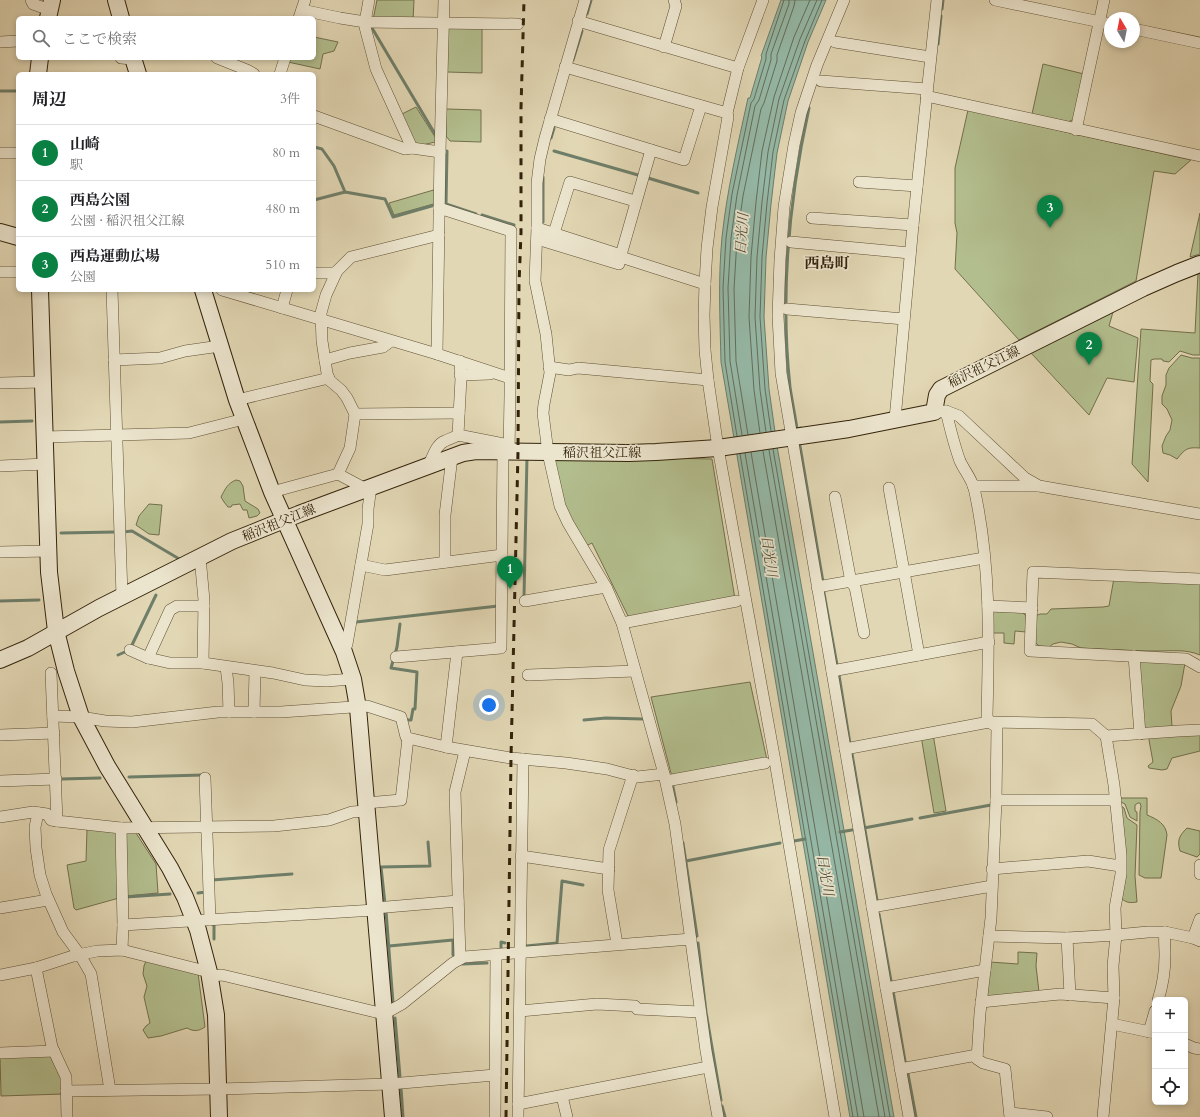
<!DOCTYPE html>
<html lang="ja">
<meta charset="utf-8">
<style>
body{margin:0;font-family:Cardo,"Noto Serif JP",serif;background:#f6f6f6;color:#202124}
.controls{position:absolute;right:12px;bottom:12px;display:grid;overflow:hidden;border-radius:6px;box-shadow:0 2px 6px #0003}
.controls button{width:36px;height:36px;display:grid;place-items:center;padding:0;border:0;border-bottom:1px solid #e0e0e0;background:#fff;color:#202124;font:20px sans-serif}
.compass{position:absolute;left:1104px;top:12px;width:36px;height:36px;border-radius:50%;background:#fff;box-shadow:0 2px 6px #0003;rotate:350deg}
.you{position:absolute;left:489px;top:705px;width:14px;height:14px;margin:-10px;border:3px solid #fff;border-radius:50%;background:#1a73e8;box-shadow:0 0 0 6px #1a73e833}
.badge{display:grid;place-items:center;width:26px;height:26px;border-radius:50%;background:#0b8043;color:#fff;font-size:13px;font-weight:700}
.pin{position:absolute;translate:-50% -33px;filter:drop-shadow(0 1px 2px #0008)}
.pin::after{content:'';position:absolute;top:21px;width:14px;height:12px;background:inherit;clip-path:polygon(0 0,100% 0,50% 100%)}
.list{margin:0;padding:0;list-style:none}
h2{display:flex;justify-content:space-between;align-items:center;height:52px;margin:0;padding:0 16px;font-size:17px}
h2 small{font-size:13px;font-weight:400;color:#757577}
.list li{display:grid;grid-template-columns:26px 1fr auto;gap:12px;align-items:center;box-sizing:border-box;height:56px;padding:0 16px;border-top:1px solid #e0e0e0}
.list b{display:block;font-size:15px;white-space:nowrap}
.list p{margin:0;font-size:13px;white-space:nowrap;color:#757577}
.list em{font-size:13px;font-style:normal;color:#757577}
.icon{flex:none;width:22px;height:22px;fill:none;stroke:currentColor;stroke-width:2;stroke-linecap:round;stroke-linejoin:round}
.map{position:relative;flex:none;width:1200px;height:1117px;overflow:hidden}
.search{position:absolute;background:#fff;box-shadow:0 2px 6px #0003;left:16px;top:16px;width:300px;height:44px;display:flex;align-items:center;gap:10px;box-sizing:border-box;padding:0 14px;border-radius:6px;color:#757577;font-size:15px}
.panel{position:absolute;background:#fff;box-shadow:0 2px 6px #0003;left:16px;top:72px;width:300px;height:220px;border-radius:6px}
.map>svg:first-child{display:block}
</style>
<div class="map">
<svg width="1200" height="1117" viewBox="0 0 1200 1117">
<rect width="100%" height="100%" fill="#e2d7b4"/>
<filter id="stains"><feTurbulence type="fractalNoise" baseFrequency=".005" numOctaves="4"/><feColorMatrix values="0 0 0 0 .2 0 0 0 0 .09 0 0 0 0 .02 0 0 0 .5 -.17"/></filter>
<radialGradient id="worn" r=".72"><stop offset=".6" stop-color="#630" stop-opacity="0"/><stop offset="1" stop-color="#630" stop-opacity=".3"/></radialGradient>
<g fill="#b3be8e" stroke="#73704c">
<polygon points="377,0 414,0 413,21 373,20"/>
<polygon points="448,26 482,28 482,73 447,72"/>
<polygon points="314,37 338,42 334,51 323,54 320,69 288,62 289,58 314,58"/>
<polygon points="1043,64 1084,74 1075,117 1072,120 1068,122 1032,114"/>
<polygon points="416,107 437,140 435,142 418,146 414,143 400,115"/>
<polygon points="446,109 481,110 481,142 450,141 446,136"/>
<polygon points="968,110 1191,160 1175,174 1154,171 1136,281 1019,340 955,269 957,233 955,223 955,168"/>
<polygon points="437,189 437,203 394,215 389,203"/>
<polygon points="1200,213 1200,254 1190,257"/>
<polygon points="1198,273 1200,273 1200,355 1193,355 1180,351 1169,362 1163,361 1162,359 1154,359 1151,360 1150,381 1153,384 1148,482 1132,464 1141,329 1195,333"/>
<polygon points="1113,312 1109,326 1138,338 1134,382 1107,378 1089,415 1031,353"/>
<path d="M1181 355 1192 358H1200V448C1187 447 1185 449 1177 459L1170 455 1163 453 1162 446 1166 436 1170 430 1172 420 1167 409 1162 404V396L1166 385V375L1169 368Z"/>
<polygon points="558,456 712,459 735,599 629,618 592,543 586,546 567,512 553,463"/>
<path d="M236 480 240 481 243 486 245 501 258 509 260 513 257 516 249 518 247 510H243L240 504 232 505 231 507H228L224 502 221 497C225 489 228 483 236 480Z"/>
<polygon points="149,504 162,505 159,535 149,534 136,525 139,516"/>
<path d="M1114 578 1200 581V655C1186 649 1172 651 1157 651 1131 651 1106 649 1081 648L1072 644 1061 642 1053 644 1049 647 1039 646 1035 642V616L1040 614H1047L1051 609 1103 607 1109 606Z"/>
<polygon points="996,610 1022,612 1026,616 1026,632 1015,631 1014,644 1004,643 1004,633 992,633 992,614"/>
<polygon points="1142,660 1185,663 1181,686 1171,711 1172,727 1147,729 1143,725 1138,664"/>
<polygon points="750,682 767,760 672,777 651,697"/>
<polygon points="933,734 946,811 934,813 921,736"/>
<polygon points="1200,735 1200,751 1172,758 1167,769 1162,770 1149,768 1148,766 1153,762 1149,740 1150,737"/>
<path d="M1121 798H1147V815C1157 819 1166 824 1167 835L1161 878H1145L1139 875 1140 812 1141 806 1140 803H1138L1135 805V811L1137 812V821L1130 817 1125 804 1121 802Z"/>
<path d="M1121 806 1124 808 1127 818 1137 825 1135 876 1137 902C1130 903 1127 903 1122 899Z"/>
<path d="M1187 828 1200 831V854L1197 857 1180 851C1177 840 1179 836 1187 828Z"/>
<polygon points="87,829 116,832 119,898 76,910 74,908 67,865 86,861"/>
<polygon points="124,830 134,830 156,864 158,893 125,896"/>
<polygon points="1018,952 1037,953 1036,966 1039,992 990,997 986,993 990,962 1018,964"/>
<path d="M146 961 198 973 205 1027C199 1031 194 1032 187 1028L161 1036 148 1038 143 1030 146 1026 150 1023 144 997 147 986 143 974 144 966Z"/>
<polygon points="50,1054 62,1080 63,1094 1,1096 0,1055"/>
</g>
<path fill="#95baa9" stroke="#6e7e69" d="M781 0H826L808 42 788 101 777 153 771 204 766 258 764 317 769 389 777 446 894 1117H850L721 362C720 320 718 278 722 237 727 190 738 144 748 98H750L762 57 761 56Z"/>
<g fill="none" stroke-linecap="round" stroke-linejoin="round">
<g stroke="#646e5a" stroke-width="1">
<polyline points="771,431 765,389 760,317 762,257 767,203 773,152 784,100 805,41 822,0"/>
<polyline points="766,432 760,390 755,317 757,257 762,202 768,152 779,99 800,39 817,0"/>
<polyline points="760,433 754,390 749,317 751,257 756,202 762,151 774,97 794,37 810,0"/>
<polyline points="742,435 730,361 728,288 731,238 737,195 755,106 759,100 771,60 771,54 789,4 789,0"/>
<polyline points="748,435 736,361 734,289 737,239 743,196 761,109 764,103 777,61 777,55 794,6 795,0"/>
<polyline points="737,436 725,362 723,288 726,238 732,194 751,103 754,99 766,59 766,54 784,0"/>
<polyline points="773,449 890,1117"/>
<polyline points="769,450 885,1117"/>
<polyline points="763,451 879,1117"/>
<polyline points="751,452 864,1117"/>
<polyline points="745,453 858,1117"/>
<polyline points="740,454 853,1117"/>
</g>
<g stroke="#6e7e69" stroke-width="3">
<polyline points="942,9 943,0"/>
<polyline points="587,14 591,0"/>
<polyline points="372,28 435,134"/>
<polyline points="938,44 941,16"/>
<polyline points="573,60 582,31"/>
<polyline points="0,91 18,91"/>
<polyline points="551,138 554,128"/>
<polyline points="314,147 322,149 334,166 345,192 385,199 393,217 435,205"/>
<polyline points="447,151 446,204 476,214"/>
<polyline points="554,151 638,175"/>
<polyline points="543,177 543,222"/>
<polyline points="648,178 698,193"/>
<polyline points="314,200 345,192"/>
<polyline points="482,215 514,225"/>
<polyline points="0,422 32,421"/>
<path d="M801 428 797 429C795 415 792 401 790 387 780 294 789 199 809 108"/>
<polyline points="800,446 823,582"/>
<polyline points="123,532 132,531 181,560"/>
<polyline points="61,533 115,532"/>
<polyline points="824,593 837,665"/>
<polyline points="526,597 524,597 527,457"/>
<polyline points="0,601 39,600"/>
<polyline points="356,622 498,606"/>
<polyline points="400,624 397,647 391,668 417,672 415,709 413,709 411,720 407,720"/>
<polyline points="131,647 156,595"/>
<polyline points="118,655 127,651"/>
<polyline points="839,675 850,744"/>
<polyline points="584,720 606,718 643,719"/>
<polyline points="852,754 877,900"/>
<polyline points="129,777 203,775"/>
<polyline points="61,779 100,778"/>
<polyline points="672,782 676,802"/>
<polyline points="920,818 991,805"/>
<polyline points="864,828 912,819"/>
<polyline points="840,832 852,830"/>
<polyline points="794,841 805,839"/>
<polyline points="683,843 697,936"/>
<polyline points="686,861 780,843"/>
<polyline points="212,880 292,874"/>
<polyline points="198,893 206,892"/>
<polyline points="126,897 170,894"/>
<polyline points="385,904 381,867 430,866 428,842"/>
<polyline points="386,911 393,1003"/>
<polyline points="879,914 891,981"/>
<polyline points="214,939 214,924"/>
<polyline points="698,943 706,1012 721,1100"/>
<polyline points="389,946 453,940 453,955"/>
<polyline points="526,946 557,943 562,881 583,885"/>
<polyline points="501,949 501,942 505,943"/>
<polyline points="462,964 487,963"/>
<polyline points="893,991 905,1061"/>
<polyline points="395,1018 400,1077"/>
<polyline points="908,1074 916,1117"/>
<polyline points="401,1088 403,1117"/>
<polyline points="722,1106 725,1117"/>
</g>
<defs>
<g id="street">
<polyline points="31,0 33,4 50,10"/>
<polyline points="369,0 365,22 365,27 376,69 412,148"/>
<polyline points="585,0 545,138 540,159 537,183 537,228 535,281 546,334 550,373 544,404 543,413 548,453 560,506 568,523 606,587 622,623 664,774 675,824 706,1051 718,1117"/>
<polyline points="763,0 738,68 727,113 728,117 712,207 707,248 705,284 704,315 705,350 708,380 718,448 775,761 835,1117"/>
<polyline points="844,0 817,65 801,113 794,145 784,207 780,260 778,316 781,373 886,988 909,1117"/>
<polyline points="995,0 1110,24"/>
<polyline points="302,10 340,18 365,22 518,24"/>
<polyline points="299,18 305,0"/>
<polyline points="578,21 738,68"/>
<polyline points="1134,29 1200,43"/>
<polyline points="0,42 18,41"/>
<polyline points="835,42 930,57"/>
<polyline points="664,47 676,6 674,0"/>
<polyline points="121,58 133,59"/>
<polyline points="217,58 247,70 254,74"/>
<polyline points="565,67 727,113"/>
<polyline points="280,74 285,58"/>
<polyline points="821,81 927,89"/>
<polyline points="926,96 1200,156"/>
<polyline points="314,116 405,149 412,148 440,152"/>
<polyline points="550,119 684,160 701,106"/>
<polyline points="1076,130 1104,0"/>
<polyline points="0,153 18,153"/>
<polyline points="859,182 917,186"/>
<polyline points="439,208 511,231 510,396 509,452"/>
<polyline points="812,218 913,225"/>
<polyline points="537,228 621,255 624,258 705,284"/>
<polyline points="554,233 570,182 635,201"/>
<polyline points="537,239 619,264"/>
<polyline points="791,242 910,253"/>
<polyline points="621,255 651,150"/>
<polyline points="0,272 18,272"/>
<polyline points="314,273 336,273"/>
<polyline points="112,290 122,596"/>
<polyline points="222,290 437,354 510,378"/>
<polyline points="282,308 287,290"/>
<polyline points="787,309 904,319"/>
<polyline points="437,354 440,152 444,0"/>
<polyline points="114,360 160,358 185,351 220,346"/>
<polyline points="325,360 350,353 383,347 391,341"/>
<polyline points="460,361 461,378 458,435 509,445"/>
<polyline points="549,367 569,370 578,368 708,380"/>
<polyline points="460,375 490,374"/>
<polyline points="0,383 43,382"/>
<polyline points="237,400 329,378"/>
<path d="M946 411C950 428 954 445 960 461 964 470 971 478 974 488 991 563 989 640 987 716L989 722 997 727 996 800 991 918 980 1013 977 1059 983 1063 1005 1069 1010 1117"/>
<polyline points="941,412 946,411 959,416 1025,478 1039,486 1200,514"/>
<polyline points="355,414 459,413"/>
<polyline points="895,419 913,225 937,0"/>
<polyline points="45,437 189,433 244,419"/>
<polyline points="0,466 46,464"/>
<path d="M428 466C433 457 436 444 445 441 449 439 453 438 458 435"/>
<polyline points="338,474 350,448 355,414 347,398 341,390 329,380 327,373 322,341 321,313 326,295 337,271 351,257 439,235"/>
<polyline points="973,486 1037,486"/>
<polyline points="889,488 919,655"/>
<polyline points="272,492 338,474 366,489"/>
<polyline points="835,497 851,582 855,587 864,633"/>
<polyline points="0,552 49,551"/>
<polyline points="200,557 204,600 203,663"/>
<polyline points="445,562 445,515 452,457"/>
<polyline points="361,565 385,570 502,555"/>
<polyline points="1200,579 1033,572 1030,651 1186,659 1200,667"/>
<polyline points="817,587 984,558"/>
<polyline points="525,601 606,587"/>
<polyline points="988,606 1032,608"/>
<polyline points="622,623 737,601"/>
<polyline points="130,650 148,658 170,663 203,663 273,673 305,680 326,681 353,679"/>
<polyline points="344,652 347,644 368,524 368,509 371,487"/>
<polyline points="1134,656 1140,734"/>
<polyline points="396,657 501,648 503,452"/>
<polyline points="148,658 170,610 177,606 204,606"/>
<polyline points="226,667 228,683 229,712"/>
<polyline points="832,671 989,642"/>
<polyline points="51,673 57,821 121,828 123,925 122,950"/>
<polyline points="528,675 635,671"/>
<polyline points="254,712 255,671"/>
<polyline points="53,716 81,717 105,721 132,722 218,712 281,712 367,706 401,717 406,737 408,738 446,747 475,752 511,758 566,763 607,769 637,777 664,774"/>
<polyline points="0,735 54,733"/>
<polyline points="446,747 457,652"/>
<polyline points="845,749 989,722 1092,724 1106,736 1178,731 1200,730"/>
<polyline points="205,778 210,920"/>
<polyline points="0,781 56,779"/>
<polyline points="666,781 765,763"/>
<polyline points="996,800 1116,800"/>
<polyline points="366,803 401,800 408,738"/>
<polyline points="38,813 35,827 36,848 40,875 46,894 63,932 80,955 91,974 110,1090"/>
<polyline points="0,817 33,812 47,814 51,820 57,821"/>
<polyline points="121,828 274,826 329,820 352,812 367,811"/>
<polyline points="521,856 609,869"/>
<polyline points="1200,865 1200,874"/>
<polyline points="992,869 1088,861 1120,866"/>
<polyline points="872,907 992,886"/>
<polyline points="0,908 48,900"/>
<polyline points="375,908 458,901"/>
<polyline points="123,925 375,910"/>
<polyline points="989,936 1067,938 1116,935 1148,932 1165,932 1193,938 1200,941"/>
<polyline points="1067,938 1070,995"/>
<polyline points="1193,938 1200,919"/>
<polyline points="617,944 608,890 609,850 633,775"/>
<polyline points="460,959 455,792 465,751"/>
<polyline points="36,968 52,1047 66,1077 67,1117"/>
<polyline points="0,975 36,968 73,956 97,951 122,950 209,972"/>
<polyline points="210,976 222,975 384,1014 402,1004 453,963 464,957 691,939"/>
<polyline points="886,988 985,970"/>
<path d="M1158 1000C1163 985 1165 971 1165 955 1165 947 1164 940 1165 932"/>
<polyline points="981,1002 1060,994 1114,998"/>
<polyline points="520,1011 597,1004 635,1006 637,1009 700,1012"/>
<polyline points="1112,1024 1155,1033"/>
<polyline points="1149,1032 1155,1011"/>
<polyline points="1185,1044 1194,1048 1200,1049"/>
<polyline points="0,1053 54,1051"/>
<polyline points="900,1069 977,1055"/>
<polyline points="66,1091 218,1089 390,1084 495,1075"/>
<polyline points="562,1096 567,1117"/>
<polyline points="518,1104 708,1067"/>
<polyline points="1010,1113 1047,1117"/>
<polyline points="495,1117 496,955"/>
<polyline points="518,1117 523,759"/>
<polyline points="1103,1117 1114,998 1113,966 1116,935 1115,908 1121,874 1121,855 1114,785 1106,736"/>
</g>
<g id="secondary">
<polyline points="116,0 121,18"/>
<polyline points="48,18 52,0"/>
<polyline points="133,58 138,74"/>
<polyline points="38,74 40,58"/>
<polyline points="0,232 18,237"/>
<polyline points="40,290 49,572 56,631 66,671 81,717 107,766 170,868 185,897 198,930 209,972 216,1015 219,1117"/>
<polyline points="203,290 237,400 272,492 344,652 353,679 358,708 393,1117"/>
<polyline points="0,660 28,648 99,608 232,541 299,514 463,453 476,451 629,453 656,452 718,448 849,429 934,412 937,395 941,389 1143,288 1177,273 1200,264"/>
</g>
</defs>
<use href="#street" stroke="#5f5034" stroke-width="12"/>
<use href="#secondary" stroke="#33230a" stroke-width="18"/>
<use href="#street" stroke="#ece5ce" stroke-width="11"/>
<use href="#secondary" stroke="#ece5ce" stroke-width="16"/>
<polyline stroke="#33230a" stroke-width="3" stroke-dasharray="7 7" stroke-linecap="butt" points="506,1117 511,758 518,452 519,284 521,233 521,108 524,0"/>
</g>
<g text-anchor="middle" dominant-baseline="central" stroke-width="3.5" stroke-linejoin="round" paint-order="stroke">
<g font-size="13" fill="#33230a" stroke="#ece5ce">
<text transform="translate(984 367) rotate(-26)">稲沢祖父江線</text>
<text x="602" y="453">稲沢祖父江線</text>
<text transform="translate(279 523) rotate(-22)">稲沢祖父江線</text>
</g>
<g font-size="14" font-style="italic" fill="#50503a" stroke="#ece5ce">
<text transform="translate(742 234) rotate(-86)">日光川</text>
<text transform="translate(769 556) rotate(82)">日光川</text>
<text transform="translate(825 875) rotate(80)">日光川</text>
</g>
<g font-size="15" font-weight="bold" fill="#33230a" stroke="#ece5ce">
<text x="827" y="263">西島町</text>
</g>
</g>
<rect width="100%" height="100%" filter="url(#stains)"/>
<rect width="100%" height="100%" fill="url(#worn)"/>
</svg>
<div class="controls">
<button>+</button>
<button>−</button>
<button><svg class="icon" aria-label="locate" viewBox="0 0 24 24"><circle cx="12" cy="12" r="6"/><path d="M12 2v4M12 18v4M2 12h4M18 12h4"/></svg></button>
</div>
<svg class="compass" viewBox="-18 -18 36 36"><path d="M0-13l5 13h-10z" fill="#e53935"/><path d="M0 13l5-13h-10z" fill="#757577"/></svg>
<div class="you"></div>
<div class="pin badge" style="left:510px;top:589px">1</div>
<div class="pin badge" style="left:1089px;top:365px">2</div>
<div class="pin badge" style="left:1050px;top:228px">3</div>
<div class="search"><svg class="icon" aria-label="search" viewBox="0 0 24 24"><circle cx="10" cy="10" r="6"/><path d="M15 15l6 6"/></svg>ここで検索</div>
<section class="panel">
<h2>周辺<small>3件</small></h2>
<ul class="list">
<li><span class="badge">1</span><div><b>山崎</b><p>駅</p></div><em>80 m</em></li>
<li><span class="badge">2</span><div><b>西島公園</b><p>公園 · 稲沢祖父江線</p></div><em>480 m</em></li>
<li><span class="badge">3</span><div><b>西島運動広場</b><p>公園</p></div><em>510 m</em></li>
</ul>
</section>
</div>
